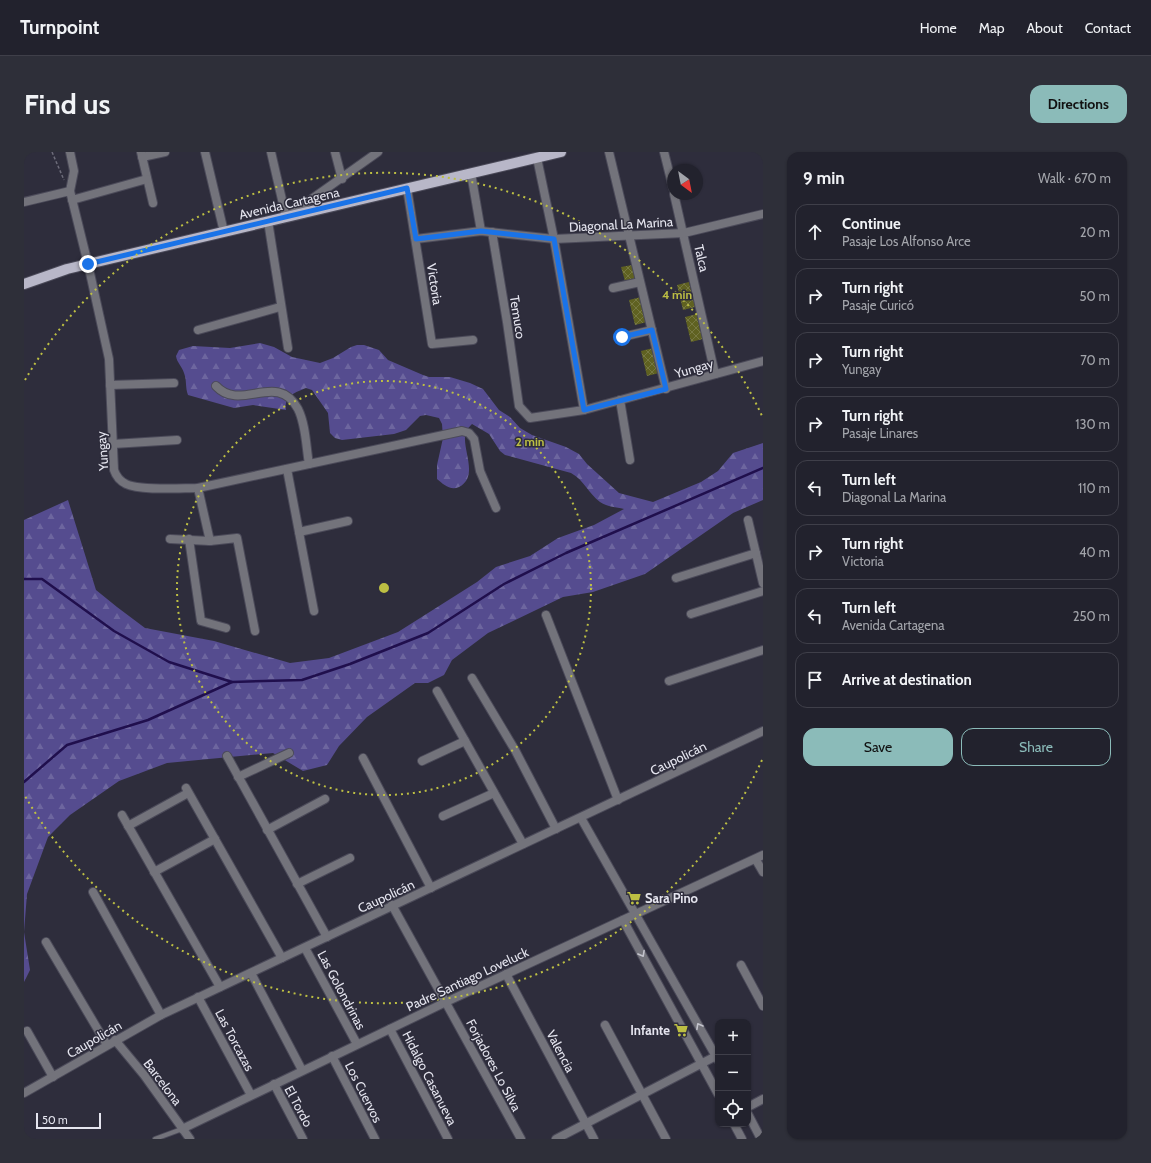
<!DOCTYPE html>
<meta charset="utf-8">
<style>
body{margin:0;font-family:Cabin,sans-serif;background:#2e2f39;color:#f1f3f6}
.controls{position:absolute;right:12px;bottom:12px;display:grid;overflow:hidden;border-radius:8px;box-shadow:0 1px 3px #0004}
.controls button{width:36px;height:36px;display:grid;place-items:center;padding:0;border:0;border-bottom:1px solid #3f3f49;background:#22222d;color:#f1f3f6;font:20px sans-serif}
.compass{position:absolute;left:643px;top:12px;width:36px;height:36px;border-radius:50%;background:#22222d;box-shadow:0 1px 3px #0004;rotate:148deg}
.scale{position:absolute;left:12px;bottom:10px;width:65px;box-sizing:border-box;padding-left:4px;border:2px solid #e5e5ef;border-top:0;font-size:11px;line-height:14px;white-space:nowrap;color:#e5e5ef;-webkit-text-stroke:3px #2e2d3c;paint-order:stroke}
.stop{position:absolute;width:12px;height:12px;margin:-9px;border:3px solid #1a73e8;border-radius:50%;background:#fff}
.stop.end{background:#1a73e8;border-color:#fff;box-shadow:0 1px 4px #0008}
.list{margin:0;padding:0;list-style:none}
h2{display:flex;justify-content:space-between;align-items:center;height:52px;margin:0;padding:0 16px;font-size:17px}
h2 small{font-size:13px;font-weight:400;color:#a2a4aa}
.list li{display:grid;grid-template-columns:26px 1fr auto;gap:12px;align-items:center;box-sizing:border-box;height:56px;margin:0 8px 8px;padding:0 8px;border:1px solid #3f3f49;border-radius:12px}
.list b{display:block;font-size:15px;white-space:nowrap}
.list p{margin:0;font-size:13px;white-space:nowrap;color:#a2a4aa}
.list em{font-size:13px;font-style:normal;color:#a2a4aa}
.actions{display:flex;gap:8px;padding:12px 16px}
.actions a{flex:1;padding:9px 0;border:1px solid #8bbbb9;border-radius:12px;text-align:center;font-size:14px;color:#8bbbb9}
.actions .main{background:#8bbbb9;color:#111}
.icon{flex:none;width:22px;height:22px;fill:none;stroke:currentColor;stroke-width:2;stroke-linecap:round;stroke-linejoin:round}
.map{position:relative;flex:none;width:739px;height:987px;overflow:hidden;border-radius:12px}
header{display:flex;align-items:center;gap:24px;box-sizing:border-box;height:56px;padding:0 20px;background:#22222d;border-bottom:1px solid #3f3f49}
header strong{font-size:19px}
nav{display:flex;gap:22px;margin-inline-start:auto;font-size:14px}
.intro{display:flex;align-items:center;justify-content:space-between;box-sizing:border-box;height:96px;padding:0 24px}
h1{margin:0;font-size:28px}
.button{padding:10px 18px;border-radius:12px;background:#8bbbb9;color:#111;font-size:14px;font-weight:700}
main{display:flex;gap:24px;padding:0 24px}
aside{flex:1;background:#22222d;border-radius:12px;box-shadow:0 1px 3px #0004}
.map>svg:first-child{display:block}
</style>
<header>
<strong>Turnpoint</strong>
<nav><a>Home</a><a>Map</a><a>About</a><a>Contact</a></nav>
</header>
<div class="intro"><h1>Find us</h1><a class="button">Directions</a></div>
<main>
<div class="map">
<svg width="739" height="987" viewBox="0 0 739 987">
<defs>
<pattern id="forest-firs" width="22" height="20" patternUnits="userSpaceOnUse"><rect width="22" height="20" fill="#554c8f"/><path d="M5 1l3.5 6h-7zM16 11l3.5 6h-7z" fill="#6d669f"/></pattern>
<pattern id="building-cross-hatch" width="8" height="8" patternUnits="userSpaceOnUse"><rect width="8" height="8" fill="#5f6121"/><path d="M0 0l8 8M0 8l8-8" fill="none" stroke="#767842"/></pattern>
</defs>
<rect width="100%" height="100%" fill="#2e2d3c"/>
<path fill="url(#forest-firs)" d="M236 191 250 195 268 205 296 211 309 206 327 195 333 193H340L355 198 364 208 399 223 405 225H426L446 231 459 237 475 258 486 265 496 276 508 283 542 295 555 302 563 312 595 341 629 350 677 330 694 319 709 301 739 291V348L709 361 621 422 569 440 539 445 464 481 428 508 420 523 404 531H391L343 565 315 594 303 613 279 619 249 601 143 611 95 629 46 663 24 685 3 742 0 780 6 818 0 830V368L44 348 72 438 93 455 121 476 190 489 266 511 305 506 374 480 453 430 472 415 506 404 534 386 570 373 600 357C592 355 584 355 576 350 565 342 560 328 547 321L481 303 476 299 465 282 448 272C444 276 441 279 441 285 440 301 454 325 435 335 426 339 419 332 413 327V313L419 286 418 272 415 266 402 263 396 264 382 278 370 282 318 288 311 286 306 281 304 261 288 238 282 236C270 241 260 244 262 258L229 253 210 256 164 243C161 235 163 228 160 221 158 214 153 211 152 204L155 198 169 194 206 196Z"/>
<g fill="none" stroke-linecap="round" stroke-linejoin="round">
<g stroke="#200f4d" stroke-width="2.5">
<polyline points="0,427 18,427 90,479 145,510 208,530 278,528 326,512 404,481 480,432 542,401 739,316"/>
<polyline points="0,630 43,593 124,568 208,530"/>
</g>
</g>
<g fill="url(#building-cross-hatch)">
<polygon points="608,113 611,127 601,129 597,115"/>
<polygon points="665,130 671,155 659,158 653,133"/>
<polygon points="617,145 623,170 611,173 605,148"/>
<polygon points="673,162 679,187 667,190 661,165"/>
<polygon points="629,196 635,221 623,224 617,199"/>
</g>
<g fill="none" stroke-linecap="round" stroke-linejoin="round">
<defs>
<polyline id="service" points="131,987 158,977"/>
<g id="minor">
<path d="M46 0 50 19 46 39 64 112 85 207 90 318C92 324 96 329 102 332 116 339 157 336 174 336L438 279 445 281 450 287 456 319 472 356"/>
<polyline points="117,0 129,51"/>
<polyline points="181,0 200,80"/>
<polyline points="247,0 262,65"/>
<polyline points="311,0 318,27"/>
<polyline points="585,0 642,237"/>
<polyline points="640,0 649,36"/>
<polyline points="118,5 141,0"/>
<polyline points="513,6 530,87 560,258"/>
<polyline points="447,21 457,79"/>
<polyline points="383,36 408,192 449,188"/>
<polyline points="650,42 691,222"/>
<polyline points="48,48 123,27"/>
<polyline points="0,50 46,39"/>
<polyline points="244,69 264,196"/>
<polyline points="468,80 483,170 495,254 506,266 560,258 739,209"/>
<polyline points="392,87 457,79 530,87 660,81 739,62"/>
<polyline points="589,136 616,130"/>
<polyline points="174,178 256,155"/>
<polyline points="598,185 628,178"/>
<polyline points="86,233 150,231"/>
<path d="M192 234C217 261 253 218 274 257 282 273 282 295 285 312"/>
<polyline points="596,248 606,308"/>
<polyline points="89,292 153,288"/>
<polyline points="263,317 290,459"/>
<polyline points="174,336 186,389 213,386 231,479"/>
<polyline points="724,368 739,431"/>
<polyline points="275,380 324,369"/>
<polyline points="146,387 186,389"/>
<polyline points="165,387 177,469 202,476"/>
<polyline points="652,426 732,401"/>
<polyline points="667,462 739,439"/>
<polyline points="522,463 594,648"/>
<polyline points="448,526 491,598 532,677"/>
<polyline points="645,529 739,498"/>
<polyline points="413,539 499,692"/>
<polyline points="203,604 303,785"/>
<polyline points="339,606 407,736"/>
<polyline points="398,609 441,589"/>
<polyline points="214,625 265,601"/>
<polyline points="162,636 258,806"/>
<polyline points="98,663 196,835"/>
<polyline points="419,664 470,641"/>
<polyline points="557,666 694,908"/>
<polyline points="104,674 164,641"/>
<polyline points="243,678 301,647"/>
<polyline points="732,708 739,720"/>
<polyline points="130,720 191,687"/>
<polyline points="273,732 326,706"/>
<polyline points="69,740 137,863"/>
<polyline points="368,753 497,987"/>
<polyline points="599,768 694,942"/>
<polyline points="22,790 83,893"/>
<polyline points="281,796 333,892"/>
<polyline points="717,813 739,854"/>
<polyline points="227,821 278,918"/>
<polyline points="482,822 570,987"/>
<polyline points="174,845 227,943"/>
<polyline points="581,873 642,987"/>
<polyline points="366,877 424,987"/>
<polyline points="3,879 29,925"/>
<polyline points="91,888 120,923 166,987"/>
<polyline points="308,904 351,987"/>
<polyline points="250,932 279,987"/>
<polyline points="0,941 137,863 739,579"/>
<polyline points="724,955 739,947"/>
<polyline points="724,962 737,987"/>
<polyline points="710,972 718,987"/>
<polyline points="158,977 422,850 739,703"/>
<polyline points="532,987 692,904"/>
</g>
<polyline id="tertiary" points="265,63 354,0"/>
<polyline id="primary" points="0,132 43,117 537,0"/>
</defs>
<use href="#service" stroke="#4b4a59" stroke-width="6"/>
<use href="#minor" stroke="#4b4a59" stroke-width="10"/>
<use href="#tertiary" stroke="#4b4a59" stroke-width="10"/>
<use href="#primary" stroke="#4b4a59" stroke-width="12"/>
<polyline stroke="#6d6c7a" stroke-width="1.5" stroke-dasharray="3 2" stroke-linecap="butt" points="28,0 40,28"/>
<use href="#service" stroke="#73737b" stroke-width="4"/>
<use href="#minor" stroke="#73737b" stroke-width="8"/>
<use href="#tertiary" stroke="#73737b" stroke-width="8"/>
<use href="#primary" stroke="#b8b7c8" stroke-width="10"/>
</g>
<defs><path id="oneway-chevron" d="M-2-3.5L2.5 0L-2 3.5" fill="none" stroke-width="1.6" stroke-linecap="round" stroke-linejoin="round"/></defs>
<g stroke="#c3c3cc">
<use href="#oneway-chevron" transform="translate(618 802) rotate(61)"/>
<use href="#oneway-chevron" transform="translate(675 874) rotate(-119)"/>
</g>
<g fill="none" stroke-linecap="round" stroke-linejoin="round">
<polyline stroke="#1a73e8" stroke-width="5" points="64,112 383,36 392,87 457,79 530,87 560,258 642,237 628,178 598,185"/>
</g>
<g fill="none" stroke="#bdbf43" stroke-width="2" stroke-dasharray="2 4">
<circle cx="360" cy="436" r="207"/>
<path d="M738 608A415 415 0 0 1 1 644M1 228A415 415 0 0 1 738 264"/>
</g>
<defs>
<symbol id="supermarket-bare" viewBox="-9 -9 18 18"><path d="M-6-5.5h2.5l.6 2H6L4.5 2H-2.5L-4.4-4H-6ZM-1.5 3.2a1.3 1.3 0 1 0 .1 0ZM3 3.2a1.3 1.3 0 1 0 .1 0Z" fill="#bdbf43" stroke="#2e2d3c" stroke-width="2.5" paint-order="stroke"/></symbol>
</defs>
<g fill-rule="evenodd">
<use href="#supermarket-bare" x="600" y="736" width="20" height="20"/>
<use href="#supermarket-bare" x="647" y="868" width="20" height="20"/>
</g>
<g text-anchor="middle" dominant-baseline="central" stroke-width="3" stroke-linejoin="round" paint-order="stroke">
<g font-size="13" fill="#e5e5ef" stroke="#2e2d3c">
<text transform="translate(265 51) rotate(-13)">Avenida Cartagena</text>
<text transform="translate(597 72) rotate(-3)">Diagonal La Marina</text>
<text transform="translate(678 106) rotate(77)">Talca</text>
<text transform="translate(411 132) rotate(81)">Victoria</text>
<text transform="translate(494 165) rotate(81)">Temuco</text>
<text transform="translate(670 216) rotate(-16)">Yungay</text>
<text transform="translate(78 299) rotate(-94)">Yungay</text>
<text transform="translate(654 606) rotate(-26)">Caupolicán</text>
<text transform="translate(362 744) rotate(-25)">Caupolicán</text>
<text transform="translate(443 827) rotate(-25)">Padre Santiago Loveluck</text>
<text transform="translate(318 838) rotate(62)">Las Golondrinas</text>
<text transform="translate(70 887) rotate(-30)">Caupolicán</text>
<text transform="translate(211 888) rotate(62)">Las Torcazas</text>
<text transform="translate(537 899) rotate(62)">Valencia</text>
<text transform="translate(470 913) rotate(62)">Forjadores Lo Silva</text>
<text transform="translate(406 926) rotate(63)">Hidalgo Casanueva</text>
<text transform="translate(139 930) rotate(53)">Barcelona</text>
<text transform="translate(340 940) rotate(63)">Los Cuervos</text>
<text transform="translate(275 954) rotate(62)">El Tordo</text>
</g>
<g font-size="13" font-weight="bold" fill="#e5e5ef" stroke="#2e2d3c" text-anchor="start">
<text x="621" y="746">Sara Pino</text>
<text x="646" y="878" text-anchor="end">Infante</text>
</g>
</g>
<circle cx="360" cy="436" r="6" fill="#bdbf43" stroke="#2e2d3c" stroke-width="2"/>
<g font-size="12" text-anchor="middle" font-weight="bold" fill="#bdbf43" stroke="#2e2d3c" stroke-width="3" stroke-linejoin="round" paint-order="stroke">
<text x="653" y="147">4 min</text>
<text x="506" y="294">2 min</text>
</g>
</svg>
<div class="controls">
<button>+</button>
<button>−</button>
<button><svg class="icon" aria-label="locate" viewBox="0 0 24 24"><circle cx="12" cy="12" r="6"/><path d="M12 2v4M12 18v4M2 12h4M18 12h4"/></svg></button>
</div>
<svg class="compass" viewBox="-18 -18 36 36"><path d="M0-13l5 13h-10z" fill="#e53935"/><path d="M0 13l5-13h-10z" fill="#a2a4aa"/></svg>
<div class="scale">50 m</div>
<div class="stop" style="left:598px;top:185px"></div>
<div class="stop end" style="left:64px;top:112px"></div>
</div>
<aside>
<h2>9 min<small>Walk · 670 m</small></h2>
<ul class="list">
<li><svg class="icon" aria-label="ahead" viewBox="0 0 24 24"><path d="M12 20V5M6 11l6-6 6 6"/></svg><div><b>Continue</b><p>Pasaje Los Alfonso Arce</p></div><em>20 m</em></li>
<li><svg class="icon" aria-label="right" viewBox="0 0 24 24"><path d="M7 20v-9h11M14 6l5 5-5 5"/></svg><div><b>Turn right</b><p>Pasaje Curicó</p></div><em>50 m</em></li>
<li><svg class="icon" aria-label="right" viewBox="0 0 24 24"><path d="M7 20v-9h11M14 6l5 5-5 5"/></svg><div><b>Turn right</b><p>Yungay</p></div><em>70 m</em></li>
<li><svg class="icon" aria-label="right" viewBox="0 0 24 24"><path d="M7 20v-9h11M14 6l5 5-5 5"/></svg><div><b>Turn right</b><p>Pasaje Linares</p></div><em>130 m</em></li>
<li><svg class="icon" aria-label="left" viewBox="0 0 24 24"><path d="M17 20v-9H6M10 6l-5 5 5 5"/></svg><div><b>Turn left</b><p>Diagonal La Marina</p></div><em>110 m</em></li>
<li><svg class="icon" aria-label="right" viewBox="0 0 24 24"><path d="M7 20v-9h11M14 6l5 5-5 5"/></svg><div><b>Turn right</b><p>Victoria</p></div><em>40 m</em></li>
<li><svg class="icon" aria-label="left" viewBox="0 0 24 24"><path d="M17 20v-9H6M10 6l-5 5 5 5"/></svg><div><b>Turn left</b><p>Avenida Cartagena</p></div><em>250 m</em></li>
<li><svg class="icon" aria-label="arrive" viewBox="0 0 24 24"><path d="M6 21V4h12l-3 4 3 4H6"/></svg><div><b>Arrive at destination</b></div></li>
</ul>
<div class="actions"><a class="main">Save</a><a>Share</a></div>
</aside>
</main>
